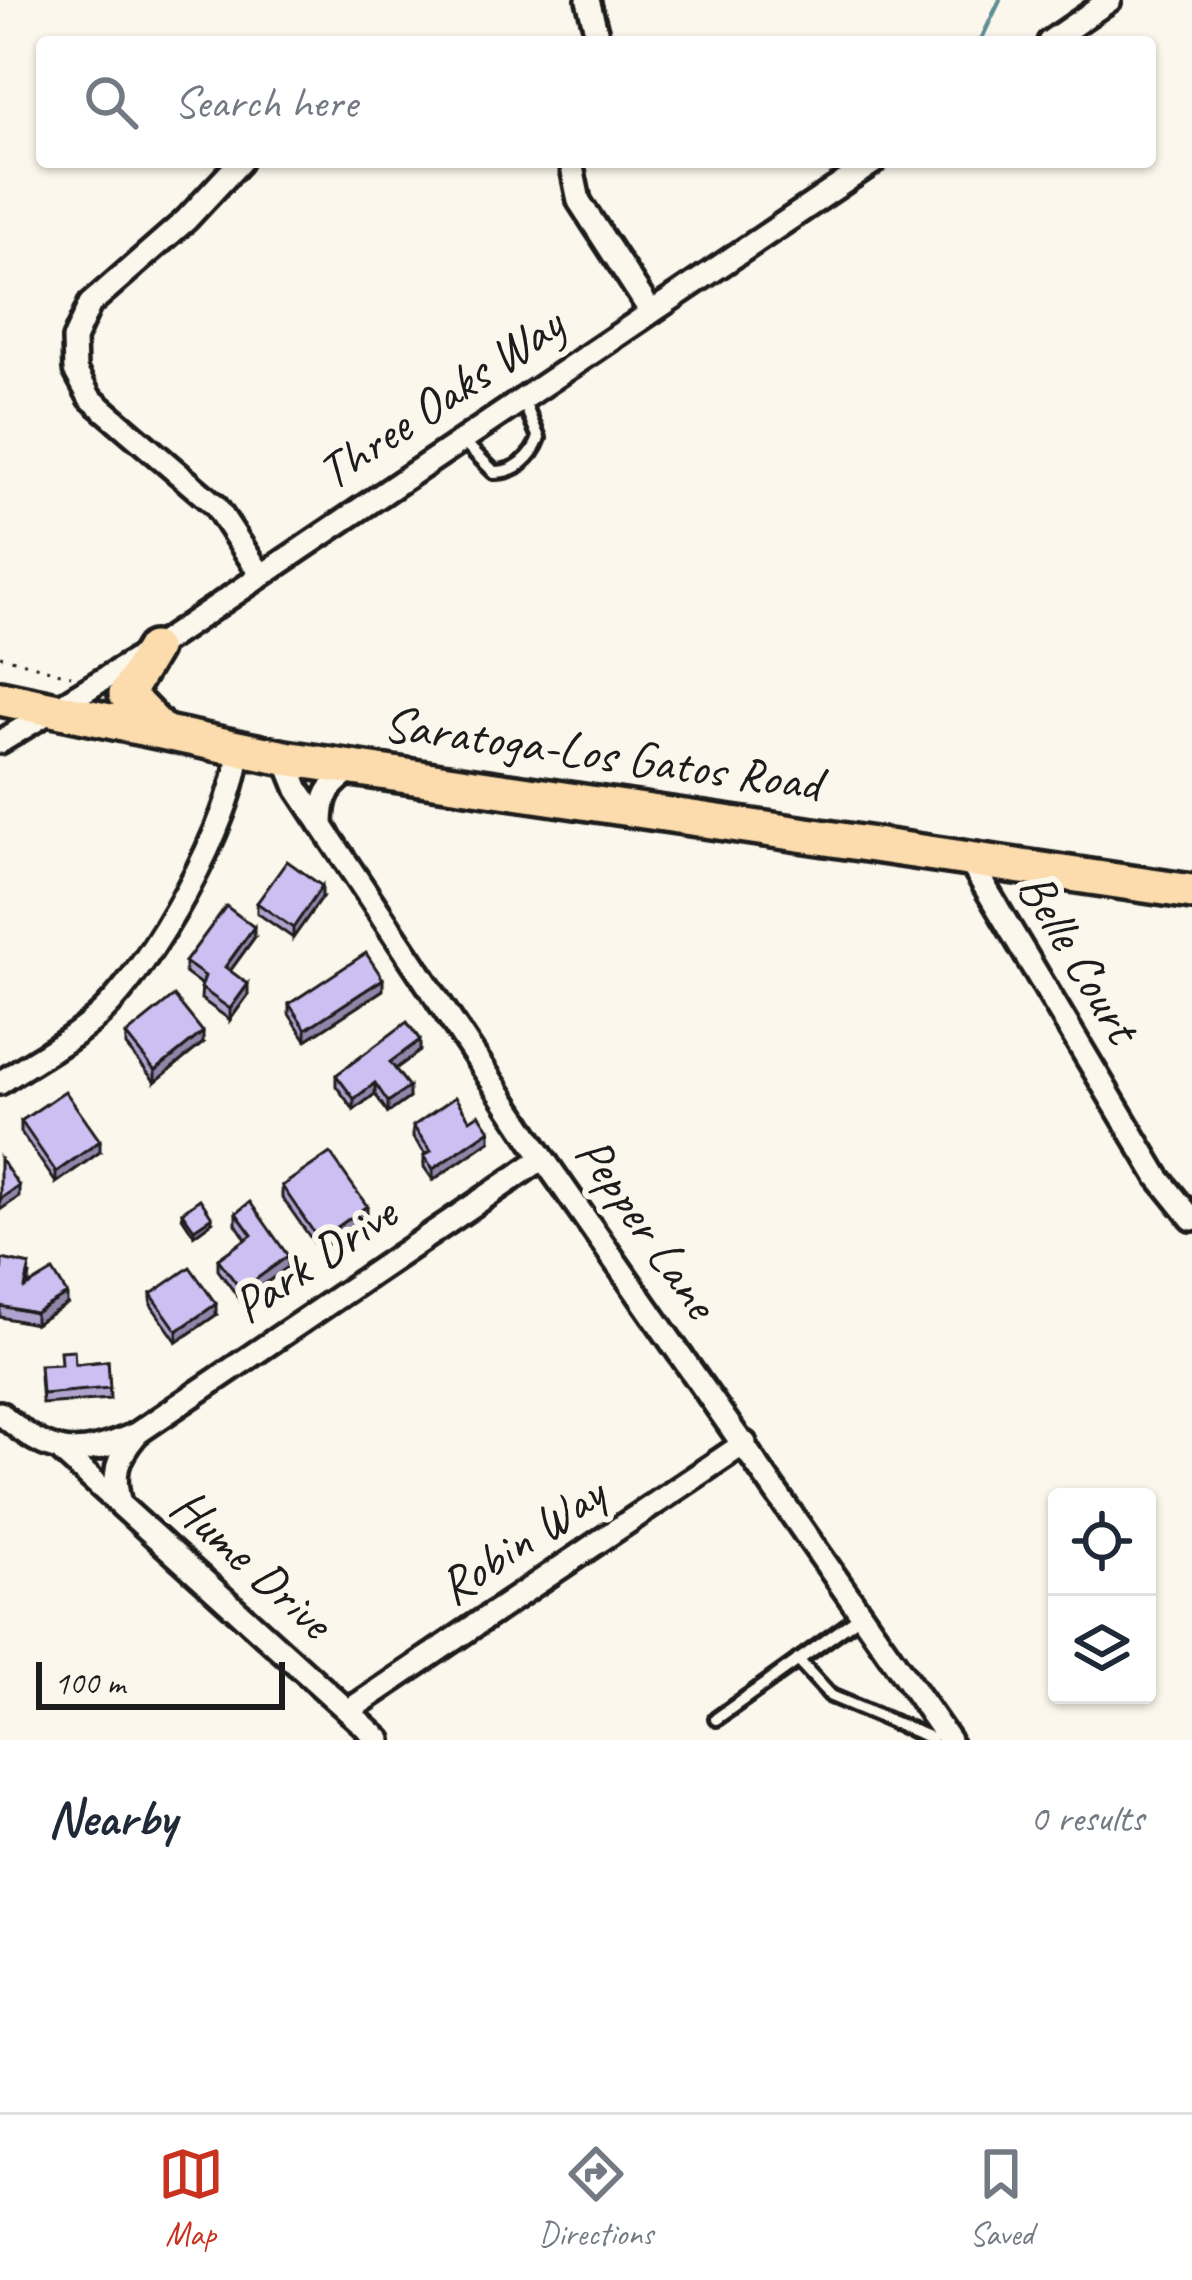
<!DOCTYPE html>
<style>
body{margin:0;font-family:Caveat,sans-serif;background:#f2f2f3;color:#1f2937}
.controls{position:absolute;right:36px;bottom:36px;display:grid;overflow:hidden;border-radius:12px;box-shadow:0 3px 9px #0004}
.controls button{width:108px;height:108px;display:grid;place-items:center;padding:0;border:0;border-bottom:3px solid #e0e1e3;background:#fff;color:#1f2937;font:60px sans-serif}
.scale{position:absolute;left:36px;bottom:30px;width:249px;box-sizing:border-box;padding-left:12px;border:6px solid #1c1c1c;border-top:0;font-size:33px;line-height:42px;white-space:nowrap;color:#1c1c1c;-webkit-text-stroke:9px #fbf7ec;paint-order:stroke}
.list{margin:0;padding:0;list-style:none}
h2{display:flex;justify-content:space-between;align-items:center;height:156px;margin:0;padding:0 48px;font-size:51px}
h2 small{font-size:39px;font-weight:400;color:#747a83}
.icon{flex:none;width:66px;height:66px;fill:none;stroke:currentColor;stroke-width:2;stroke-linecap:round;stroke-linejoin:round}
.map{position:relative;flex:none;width:1192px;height:1740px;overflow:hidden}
.search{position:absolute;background:#fff;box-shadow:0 3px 9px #0004;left:36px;right:36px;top:36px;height:132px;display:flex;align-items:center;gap:30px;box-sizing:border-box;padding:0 42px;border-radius:12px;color:#747a83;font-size:45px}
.sheet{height:372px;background:#fff}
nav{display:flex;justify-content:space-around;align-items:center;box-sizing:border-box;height:168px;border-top:3px solid #e0e1e3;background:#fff;font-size:33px;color:#747a83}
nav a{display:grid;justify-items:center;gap:6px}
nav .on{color:#c8321e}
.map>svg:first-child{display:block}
</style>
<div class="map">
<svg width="1192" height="1740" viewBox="0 0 1192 1740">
<rect width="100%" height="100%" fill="#fbf7ec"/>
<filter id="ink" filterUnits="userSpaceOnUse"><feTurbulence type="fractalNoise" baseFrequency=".00833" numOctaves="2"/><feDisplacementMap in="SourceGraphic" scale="24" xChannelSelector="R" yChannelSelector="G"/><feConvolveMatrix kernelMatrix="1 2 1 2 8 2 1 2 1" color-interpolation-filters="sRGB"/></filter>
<g filter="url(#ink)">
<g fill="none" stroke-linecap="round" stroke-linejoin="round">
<polyline stroke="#5d8d93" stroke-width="4.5" points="980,42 1000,0"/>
<defs>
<g id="lane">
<path d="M463 441 494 472C515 473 532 457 539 438L523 400"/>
<polyline points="798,1660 831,1696 931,1738"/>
<polyline points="716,1719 863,1614"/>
</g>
<g id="street">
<polyline points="588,0 599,42"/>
<polyline points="1049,42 1110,0"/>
<polyline points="240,162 186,220 90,304 74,339 75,370 90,398 215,505 259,572"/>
<polyline points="571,162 579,201 651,312"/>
<polyline points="0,742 153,649 874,162"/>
<polyline points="285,758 298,790 543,1158 949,1740"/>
<path d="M322 826C322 795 328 785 355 768"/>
<polyline points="969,860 1158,1177 1192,1219"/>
<path d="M0 1083C32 1061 71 1041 99 1015 152 966 234 820 239 749"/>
<path d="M0 1413C51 1458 76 1460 136 1434L543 1158"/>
<polyline points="63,1453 380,1740"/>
<path d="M120 1504C112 1474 116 1459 136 1435"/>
<polyline points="348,1711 745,1443"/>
</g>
<g id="primary">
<polyline points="153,649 126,694 162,731"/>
<polyline points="0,698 285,758 1192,892"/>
</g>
</defs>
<use href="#lane" stroke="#1c1c1c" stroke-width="20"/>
<use href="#street" stroke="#1c1c1c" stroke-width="30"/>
<use href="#primary" stroke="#1c1c1c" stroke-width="42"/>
<polyline stroke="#1c1c1c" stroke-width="3" stroke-dasharray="3 9" stroke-linecap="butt" points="0,656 71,676"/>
<use href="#lane" stroke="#fbf7ec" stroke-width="10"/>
<use href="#street" stroke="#fbf7ec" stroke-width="21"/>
<use href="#primary" stroke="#fcdcac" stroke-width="33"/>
</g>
<g fill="#b0a4cf" stroke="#1c1c1c" stroke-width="3">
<polygon points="322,897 293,938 257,913 257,903"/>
<polygon points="254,938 230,971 248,995 230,1020 201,999 202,985 185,973 185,962"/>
<polygon points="383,990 306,1040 289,1014 289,1004"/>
<polygon points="126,1035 203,1043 155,1082 126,1046"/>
<polygon points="420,1051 395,1069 409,1098 388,1113 375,1094 354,1110 336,1086 336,1075"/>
<polygon points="470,1120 490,1141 433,1180 424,1167 424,1156 426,1155 413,1137 413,1126"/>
<polygon points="21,1121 100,1152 56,1183 21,1132"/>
<polygon points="282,1186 367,1217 319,1250 282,1197"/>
<polygon points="182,1212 212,1222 194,1235 182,1217"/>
<polygon points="236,1213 288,1267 241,1301 218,1270 218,1259 246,1239 236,1224"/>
<polygon points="0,1266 30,1275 28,1287 67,1304 35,1324 0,1317"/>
<polygon points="151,1294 216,1315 177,1342 151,1305"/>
<polygon points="108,1361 110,1399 42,1404 40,1376 75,1364"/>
</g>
<g fill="#9086a9" stroke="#1c1c1c" stroke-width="3">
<polygon points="322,886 322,897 293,938 293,928"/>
<polygon points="254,927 254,938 225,978 225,967"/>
<polygon points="383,979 383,990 306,1040 306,1029"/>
<polygon points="248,984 248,995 230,1020 230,1009"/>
<polygon points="203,1032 203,1043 155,1082 155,1071"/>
<polygon points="420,1040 420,1051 390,1073 390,1062"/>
<polygon points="375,1083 375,1094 354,1110 354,1099"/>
<polygon points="409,1087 409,1098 388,1113 388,1102"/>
<polygon points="490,1130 490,1141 433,1180 433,1169"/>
<polygon points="100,1141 100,1152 56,1183 56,1172"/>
<polygon points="19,1186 19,1197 0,1210 0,1199"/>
<polygon points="367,1206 367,1217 319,1250 319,1240"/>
<polygon points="212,1217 212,1222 194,1235 194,1229"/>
<polygon points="288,1256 288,1267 241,1301 241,1290"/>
<polygon points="67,1294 67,1304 35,1324 35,1313"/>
<polygon points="216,1304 216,1315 177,1342 177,1331"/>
</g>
<g fill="#cdbff1" stroke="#1c1c1c" stroke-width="3">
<polygon points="287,861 322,886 293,928 257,903"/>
<polygon points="226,906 254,927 225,967 248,984 230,1009 201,988 205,976 185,962"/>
<polygon points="366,953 383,979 306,1029 289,1004"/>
<polygon points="174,996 203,1032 155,1071 126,1035"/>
<polygon points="407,1022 420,1040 390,1062 409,1087 388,1102 375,1083 354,1099 336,1075"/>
<polygon points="65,1091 100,1141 56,1172 21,1121"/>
<polygon points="455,1097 470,1120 479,1114 490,1130 433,1169 424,1156 431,1151 413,1126"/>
<polygon points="330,1153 367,1206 319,1240 282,1186"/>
<polygon points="0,1158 19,1186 0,1199"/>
<polygon points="200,1199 212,1217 194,1229 182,1212"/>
<polygon points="250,1202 288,1256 241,1290 218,1259 252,1235 236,1213"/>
<polygon points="2,1259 30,1265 25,1288 53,1271 67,1294 35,1313 0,1306"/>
<polygon points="190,1267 216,1304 177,1331 151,1294"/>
<polygon points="74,1350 75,1364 108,1361 110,1388 42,1394 40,1365 61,1364 60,1351"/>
</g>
</g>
<g text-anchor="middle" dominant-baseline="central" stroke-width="12" stroke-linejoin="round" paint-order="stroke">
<g font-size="51" fill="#1c1c1c" stroke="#fbf7ec">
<text transform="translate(440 398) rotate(-34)">Three Oaks Way</text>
<text transform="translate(602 753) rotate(8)">Saratoga-Los Gatos Road</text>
<text transform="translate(1079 957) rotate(59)">Belle Court</text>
<text transform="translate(647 1227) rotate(55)">Pepper Lane</text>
<text transform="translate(314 1259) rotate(-34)">Park Drive</text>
<text transform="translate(521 1540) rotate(-34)">Robin Way</text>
<text transform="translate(252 1563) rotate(42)">Hume Drive</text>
</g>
</g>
</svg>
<div class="controls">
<button><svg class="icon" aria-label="locate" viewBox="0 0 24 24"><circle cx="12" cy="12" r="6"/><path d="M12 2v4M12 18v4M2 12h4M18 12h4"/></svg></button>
<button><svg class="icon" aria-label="layers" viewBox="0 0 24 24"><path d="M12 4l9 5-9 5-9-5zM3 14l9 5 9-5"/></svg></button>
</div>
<div class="scale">100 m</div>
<div class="search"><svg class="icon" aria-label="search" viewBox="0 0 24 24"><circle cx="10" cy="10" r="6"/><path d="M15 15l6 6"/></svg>Search here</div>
</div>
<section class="sheet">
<h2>Nearby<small>0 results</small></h2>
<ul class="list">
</ul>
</section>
<nav>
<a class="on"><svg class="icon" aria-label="map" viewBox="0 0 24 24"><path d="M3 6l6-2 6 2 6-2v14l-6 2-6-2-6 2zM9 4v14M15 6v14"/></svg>Map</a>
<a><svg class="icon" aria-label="directions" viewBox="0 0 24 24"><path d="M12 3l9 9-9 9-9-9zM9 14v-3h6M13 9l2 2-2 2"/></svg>Directions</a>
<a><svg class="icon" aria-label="saved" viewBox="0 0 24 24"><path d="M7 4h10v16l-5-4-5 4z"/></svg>Saved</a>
</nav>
